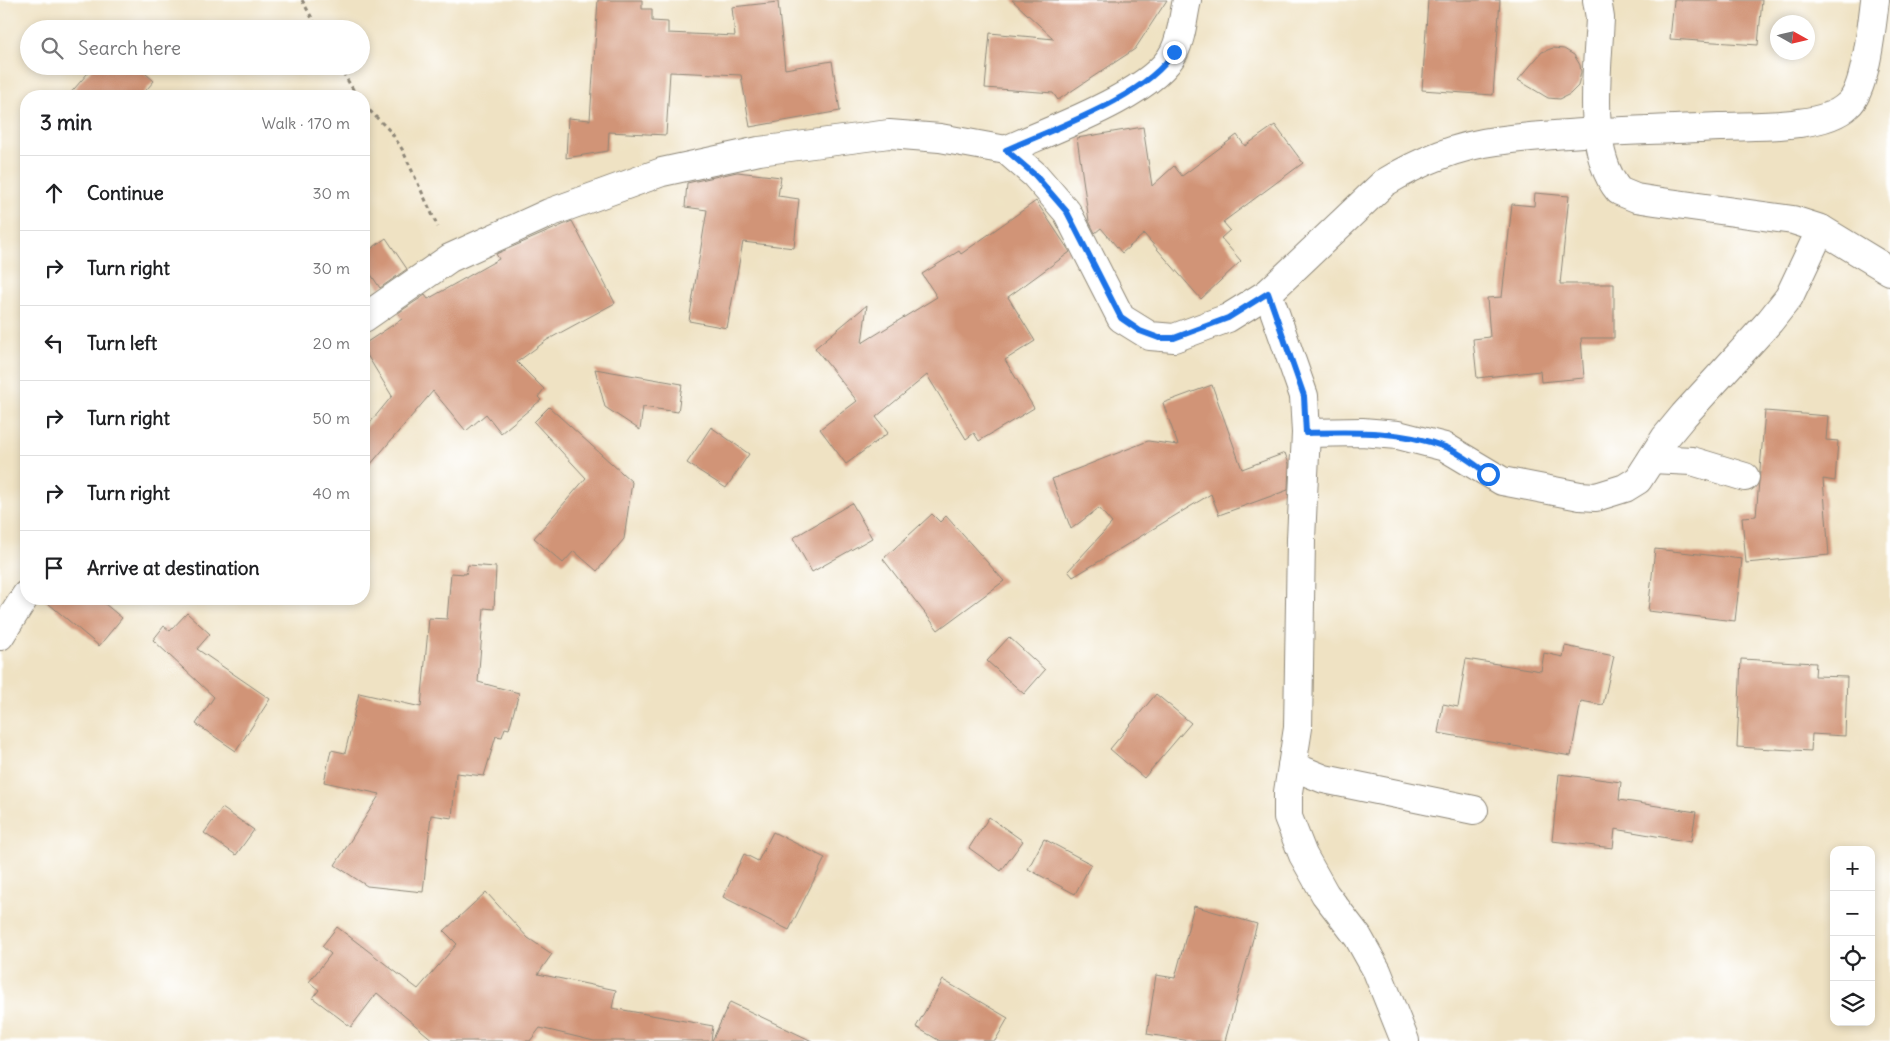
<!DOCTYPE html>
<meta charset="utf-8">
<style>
body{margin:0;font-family:Delius,sans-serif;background:#f6f6f6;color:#202124}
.controls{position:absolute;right:15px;bottom:15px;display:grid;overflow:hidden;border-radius:10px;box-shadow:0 2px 8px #0003}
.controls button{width:45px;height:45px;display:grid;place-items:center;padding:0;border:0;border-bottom:1px solid #e0e0e0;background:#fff;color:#202124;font:25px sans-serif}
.compass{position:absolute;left:1770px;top:15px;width:45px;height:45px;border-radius:50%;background:#fff;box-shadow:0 2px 8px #0003;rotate:98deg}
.stop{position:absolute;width:15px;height:15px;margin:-11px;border:4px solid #1a73e8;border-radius:50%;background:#fff}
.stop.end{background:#1a73e8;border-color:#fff;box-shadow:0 1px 5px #0008}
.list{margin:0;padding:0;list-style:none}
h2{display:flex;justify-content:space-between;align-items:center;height:65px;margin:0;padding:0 20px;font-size:21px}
h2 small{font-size:16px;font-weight:400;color:#757577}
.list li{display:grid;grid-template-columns:32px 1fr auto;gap:15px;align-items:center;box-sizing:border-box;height:75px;padding:0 20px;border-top:1px solid #e0e0e0}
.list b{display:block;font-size:19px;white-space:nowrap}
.list em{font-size:16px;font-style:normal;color:#757577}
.icon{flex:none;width:28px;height:28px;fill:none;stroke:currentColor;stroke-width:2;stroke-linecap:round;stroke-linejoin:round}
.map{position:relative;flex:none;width:1890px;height:1041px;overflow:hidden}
.search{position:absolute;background:#fff;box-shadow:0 2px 8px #0003;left:20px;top:20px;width:350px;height:55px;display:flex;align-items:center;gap:12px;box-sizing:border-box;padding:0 18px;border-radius:28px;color:#757577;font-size:19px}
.panel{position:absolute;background:#fff;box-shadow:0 2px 8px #0003;left:20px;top:90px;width:350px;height:515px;border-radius:20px}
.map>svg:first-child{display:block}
</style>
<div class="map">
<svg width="1890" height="1041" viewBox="0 0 1890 1041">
<rect width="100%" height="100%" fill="#fff"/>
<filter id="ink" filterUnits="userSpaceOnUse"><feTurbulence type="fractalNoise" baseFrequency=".02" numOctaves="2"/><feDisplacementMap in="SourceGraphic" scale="10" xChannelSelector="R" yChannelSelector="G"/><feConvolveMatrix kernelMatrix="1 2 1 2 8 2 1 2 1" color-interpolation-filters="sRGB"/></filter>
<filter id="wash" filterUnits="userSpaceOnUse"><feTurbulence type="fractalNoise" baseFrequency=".0096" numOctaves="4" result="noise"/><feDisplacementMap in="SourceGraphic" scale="20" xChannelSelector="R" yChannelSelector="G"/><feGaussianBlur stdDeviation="1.12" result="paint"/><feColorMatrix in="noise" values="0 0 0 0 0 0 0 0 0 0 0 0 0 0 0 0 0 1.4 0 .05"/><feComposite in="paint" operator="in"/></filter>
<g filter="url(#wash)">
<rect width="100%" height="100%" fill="#efe2c3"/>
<g id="blocks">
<g fill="#d19477">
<polygon points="598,0 642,0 642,9 652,9 652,21 668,22 668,33 735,36 732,7 778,2 785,69 832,61 840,111 750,127 741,75 670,72 666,135 609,132 608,151 566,158 568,118 590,120"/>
<polygon points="1012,0 1167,0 1135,49 1058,100 1053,93 985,88 990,33 1054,39"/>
<polygon points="1428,0 1500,0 1493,95 1422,90"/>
<polygon points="1674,0 1762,0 1758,45 1670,39"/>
<polygon points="1553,48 1564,49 1574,55 1580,65 1581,72 1578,86 1570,94 1560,99 1548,98 1518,80 1542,52"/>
<polygon points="94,66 137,66 154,81 141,96 68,96"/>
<polygon points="1275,125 1303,163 1223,222 1230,230 1221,238 1241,261 1201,299 1144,234 1122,253 1101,228 1095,233 1089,221 1077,138 1143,127 1152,186 1174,166 1182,176 1237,135 1245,146"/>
<polygon points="737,172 781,177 778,196 799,199 794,248 743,242 727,328 689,321 707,210 685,207 687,183"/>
<polygon points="1535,193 1569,196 1560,284 1614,284 1614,338 1581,338 1584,378 1541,382 1540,371 1477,378 1473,339 1490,337 1487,298 1502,297 1512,204 1534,206"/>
<polygon points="1036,201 1070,252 1008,297 1035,341 1005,360 1034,408 979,441 974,433 966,439 927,375 876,417 888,433 846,464 820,429 857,401 815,348 867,305 862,343 937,297 922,274 959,251 961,254"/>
<polygon points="572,221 615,303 547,340 517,362 544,389 538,397 541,400 501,433 486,414 466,431 433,391 364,472 364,430 392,396 364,350 364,344 402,319 398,313 425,295 428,299 499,259 496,254"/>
<polygon points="386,238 407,269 380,288 364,264 364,254"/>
<polygon points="595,369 682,384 678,412 643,407 640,430 605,407"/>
<polygon points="1212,385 1242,469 1285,453 1289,464 1288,490 1219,515 1211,494 1073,577 1068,571 1112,523 1099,508 1071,529 1052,479 1148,441 1178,445 1163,403"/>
<polygon points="549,407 632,482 624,539 597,571 574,551 563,563 534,538 586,478 534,422"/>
<polygon points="1765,411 1828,416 1826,440 1838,441 1835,481 1823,479 1829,555 1746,563 1742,517 1756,516"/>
<polygon points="711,427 749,454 726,488 687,463"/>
<polygon points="852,503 872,538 812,572 793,538"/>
<polygon points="932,514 940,522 946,516 1004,581 938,630 883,559"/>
<polygon points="1655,549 1742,559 1735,621 1648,611"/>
<polygon points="468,565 496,567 494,609 484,608 478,682 519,693 509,729 505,728 502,737 496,736 484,776 456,773 452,818 431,815 423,892 367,886 335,865 380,794 324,782 331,750 345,753 359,693 421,707 429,618 447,619 451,573 466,574"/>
<polygon points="43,599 99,599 122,618 99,646"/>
<polygon points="187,613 210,634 197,649 270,699 236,751 196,724 214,697 153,640 164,626 170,631"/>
<polygon points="1009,637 1045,670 1024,694 987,661"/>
<polygon points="1565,646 1614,656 1603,705 1581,701 1571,756 1438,733 1443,704 1458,707 1466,659 1541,671 1544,653 1563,657"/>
<polygon points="1741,659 1816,663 1815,676 1847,677 1845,736 1812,734 1811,751 1737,747"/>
<polygon points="1156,694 1191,723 1144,778 1110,749"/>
<polygon points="1559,774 1621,782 1619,800 1696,812 1691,842 1615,829 1613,848 1552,841"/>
<polygon points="222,808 254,830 236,855 204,833"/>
<polygon points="989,817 1023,841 1001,871 969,848"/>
<polygon points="773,832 825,858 789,930 723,897 744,854 758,861"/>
<polygon points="1044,839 1091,864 1075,894 1028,869"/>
<polygon points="486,892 528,938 552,954 538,974 616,990 612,1008 713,1026 711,1041 594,1041 540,1028 530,1041 434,1041 377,993 351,1027 313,998 319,990 309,982 331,954 322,946 337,927 418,989 457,944 444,931"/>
<polygon points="1194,906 1257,924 1225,1041 1190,1041 1147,1034 1156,975 1175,978"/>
<polygon points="943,980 1008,1018 995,1041 940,1041 916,1027"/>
<polygon points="730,1002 812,1041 712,1041"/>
</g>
</g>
</g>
<g filter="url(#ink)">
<use href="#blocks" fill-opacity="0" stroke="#8d8677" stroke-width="1"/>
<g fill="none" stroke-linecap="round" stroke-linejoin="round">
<defs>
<g id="minor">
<path d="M1597 0 1600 18C1598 67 1585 151 1619 191L1636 198 1655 201 1793 220 1821 229 1890 271"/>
<path d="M1006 150C1048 131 1154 94 1174 52 1182 37 1183 17 1187 0"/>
<polyline points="1268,293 1304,396 1306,433 1301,539 1298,728 1288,792 1288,817 1303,855 1325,894 1358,937 1377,971 1405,1041"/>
<path d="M364 318 450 258 549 213 662 172 759 151 889 134 940 138 1006 150 1035 175 1067 212 1121 318 1150 336 1174 338 1228 318 1268 293 1384 183C1417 163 1457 146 1496 141 1570 131 1645 131 1719 127 1746 126 1773 127 1799 123 1815 121 1836 117 1848 105 1866 90 1872 24 1875 0"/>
<polyline points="1306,433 1362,432 1398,435 1445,447 1502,481 1580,496 1596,497 1625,488 1638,480 1665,438 1684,415 1770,321 1789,297 1821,229"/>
<polyline points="1652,459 1692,461 1745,477"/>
<polyline points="0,636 26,595"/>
<polyline points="1292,766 1324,779 1474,810"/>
</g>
</defs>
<use href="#minor" stroke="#8d8677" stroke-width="30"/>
<g stroke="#8d8677" stroke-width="3" stroke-dasharray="4 4" stroke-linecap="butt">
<polyline points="302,0 318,29"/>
<polyline points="339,66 357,96"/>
<polyline points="364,105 391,132 402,149 438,227"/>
</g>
<use href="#minor" stroke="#fff" stroke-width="28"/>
</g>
</g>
<g fill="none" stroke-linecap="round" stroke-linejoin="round" filter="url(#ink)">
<path stroke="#1a73e8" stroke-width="6" d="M1174 52C1146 97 1055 128 1006 150L1035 175 1067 212 1121 318 1140 331 1159 338H1174L1228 318 1268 293 1304 396 1306 433C1353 432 1401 430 1445 447 1461 453 1474 464 1488 474"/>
</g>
</svg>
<div class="controls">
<button>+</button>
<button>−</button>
<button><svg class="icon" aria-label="locate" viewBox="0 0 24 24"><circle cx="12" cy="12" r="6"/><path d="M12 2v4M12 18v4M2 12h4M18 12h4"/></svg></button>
<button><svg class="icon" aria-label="layers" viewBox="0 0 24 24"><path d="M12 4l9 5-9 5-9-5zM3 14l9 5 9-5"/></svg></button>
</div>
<svg class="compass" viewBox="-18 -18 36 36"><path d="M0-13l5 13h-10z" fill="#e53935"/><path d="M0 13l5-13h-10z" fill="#757577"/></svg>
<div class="stop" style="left:1488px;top:474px"></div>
<div class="stop end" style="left:1174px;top:52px"></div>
<div class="search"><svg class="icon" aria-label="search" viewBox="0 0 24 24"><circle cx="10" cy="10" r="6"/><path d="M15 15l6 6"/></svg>Search here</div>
<section class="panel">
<h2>3 min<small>Walk · 170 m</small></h2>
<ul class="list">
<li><svg class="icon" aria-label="ahead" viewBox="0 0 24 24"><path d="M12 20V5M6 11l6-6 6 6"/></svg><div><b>Continue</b></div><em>30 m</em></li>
<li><svg class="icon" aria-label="right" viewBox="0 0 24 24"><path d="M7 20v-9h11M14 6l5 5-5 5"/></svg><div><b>Turn right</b></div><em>30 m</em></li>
<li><svg class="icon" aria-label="left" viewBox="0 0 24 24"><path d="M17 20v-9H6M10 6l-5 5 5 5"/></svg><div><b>Turn left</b></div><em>20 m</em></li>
<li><svg class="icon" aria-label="right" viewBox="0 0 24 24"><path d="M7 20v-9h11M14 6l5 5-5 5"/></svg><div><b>Turn right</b></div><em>50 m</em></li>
<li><svg class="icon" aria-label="right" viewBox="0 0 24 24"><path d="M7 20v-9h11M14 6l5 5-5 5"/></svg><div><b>Turn right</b></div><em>40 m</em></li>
<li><svg class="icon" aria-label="arrive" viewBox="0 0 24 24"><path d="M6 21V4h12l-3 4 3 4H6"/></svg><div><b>Arrive at destination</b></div></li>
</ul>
</section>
</div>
